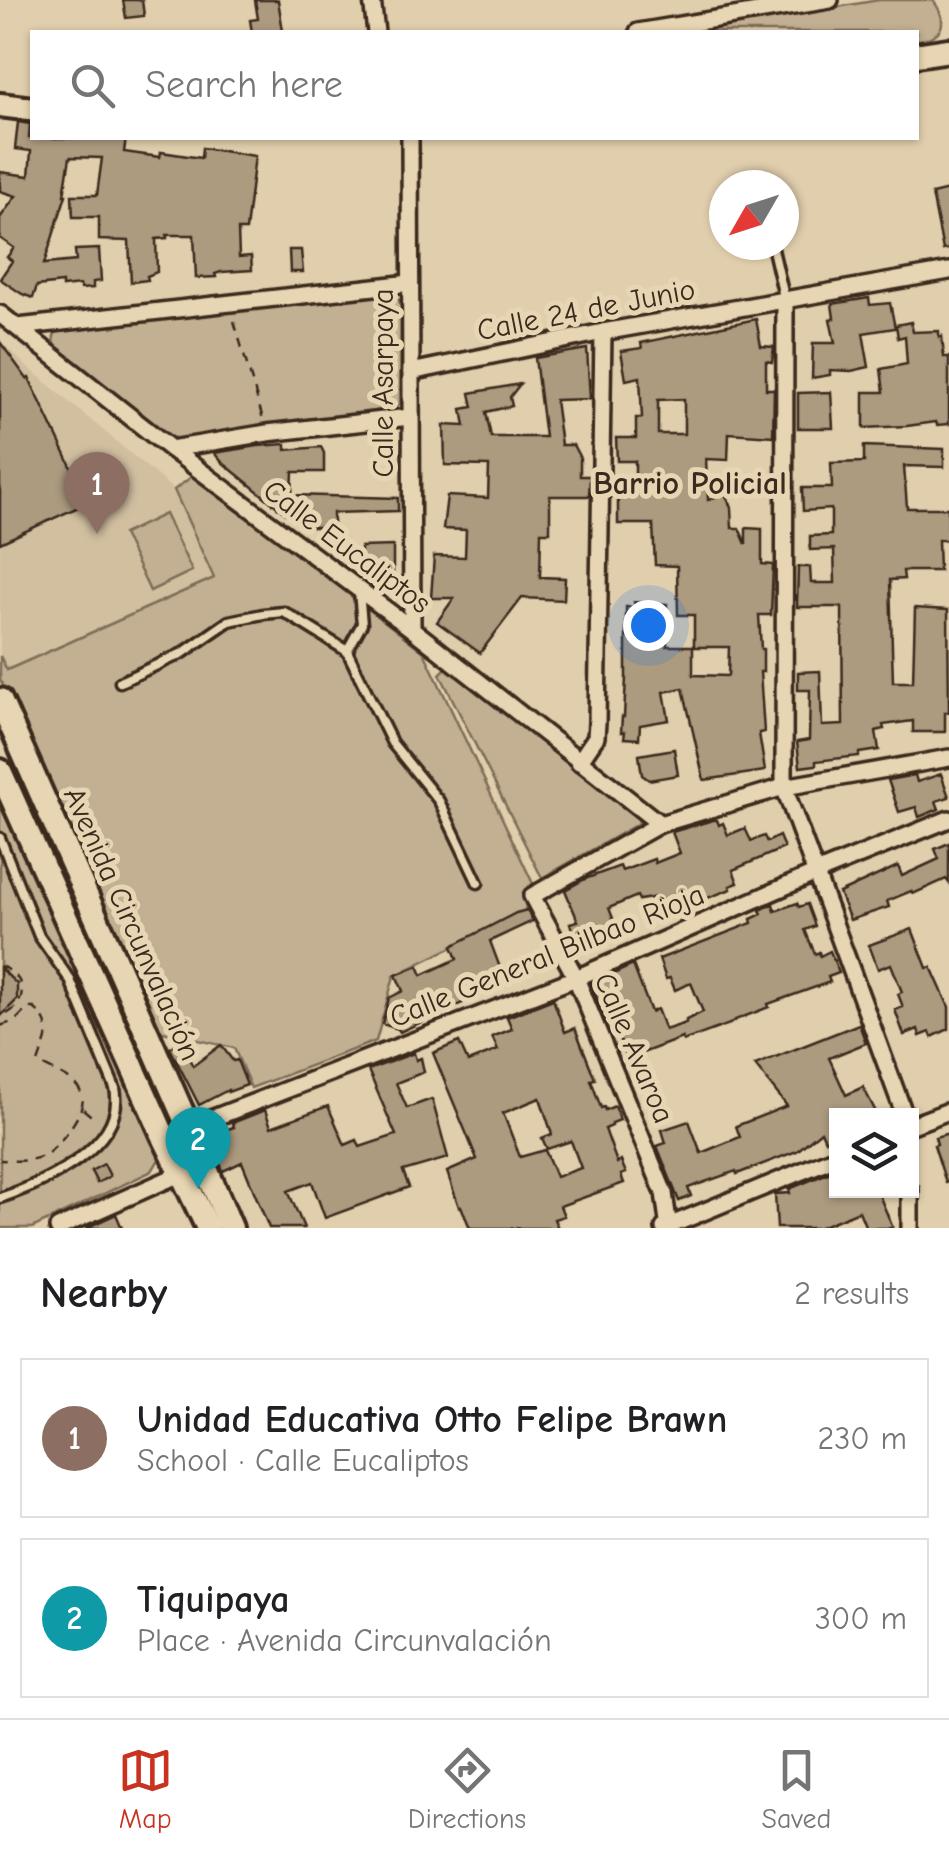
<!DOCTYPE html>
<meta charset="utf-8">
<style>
body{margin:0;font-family:"Comic Neue",sans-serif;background:#f2f2f2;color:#202124}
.controls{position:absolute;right:30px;bottom:30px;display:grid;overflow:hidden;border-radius:0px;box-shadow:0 2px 8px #0004}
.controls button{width:90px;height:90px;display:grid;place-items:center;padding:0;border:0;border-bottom:2px solid #e0e0e0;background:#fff;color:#202124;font:50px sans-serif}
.compass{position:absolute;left:709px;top:170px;width:90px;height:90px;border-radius:50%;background:#fff;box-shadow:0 2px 8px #0004;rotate:231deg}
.you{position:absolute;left:648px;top:625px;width:35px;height:35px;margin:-25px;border:8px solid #fff;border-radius:50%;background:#1a73e8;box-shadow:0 0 0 15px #1a73e833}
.badge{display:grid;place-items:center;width:65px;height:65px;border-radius:50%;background:#c8321e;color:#fff;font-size:32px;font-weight:700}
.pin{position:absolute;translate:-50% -82px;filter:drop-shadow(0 2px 5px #0008)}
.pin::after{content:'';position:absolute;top:52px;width:35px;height:30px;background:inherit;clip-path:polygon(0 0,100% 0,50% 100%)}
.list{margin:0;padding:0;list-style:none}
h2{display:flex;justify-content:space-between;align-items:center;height:130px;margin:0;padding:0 40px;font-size:42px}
h2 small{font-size:32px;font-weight:400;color:#757577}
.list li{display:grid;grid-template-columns:65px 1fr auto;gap:30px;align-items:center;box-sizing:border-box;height:160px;margin:0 20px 20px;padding:0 20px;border:2px solid #e0e0e0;border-radius:0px}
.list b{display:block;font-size:38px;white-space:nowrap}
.list p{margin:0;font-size:32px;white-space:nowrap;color:#757577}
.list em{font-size:32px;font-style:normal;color:#757577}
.icon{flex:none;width:55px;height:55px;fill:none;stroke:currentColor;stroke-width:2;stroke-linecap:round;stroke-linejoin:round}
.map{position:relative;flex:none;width:949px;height:1228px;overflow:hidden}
.search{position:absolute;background:#fff;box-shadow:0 2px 8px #0004;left:30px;right:30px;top:30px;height:110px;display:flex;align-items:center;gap:25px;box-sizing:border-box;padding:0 35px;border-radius:0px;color:#757577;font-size:38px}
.sheet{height:490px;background:#fff}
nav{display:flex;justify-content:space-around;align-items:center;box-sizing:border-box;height:140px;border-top:2px solid #e0e0e0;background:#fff;font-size:28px;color:#757577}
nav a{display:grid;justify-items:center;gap:5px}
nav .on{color:#c8321e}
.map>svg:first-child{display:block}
</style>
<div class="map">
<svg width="949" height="1228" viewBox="0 0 949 1228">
<rect width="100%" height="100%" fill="#e1cead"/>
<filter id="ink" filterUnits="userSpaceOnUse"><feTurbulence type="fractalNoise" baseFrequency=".01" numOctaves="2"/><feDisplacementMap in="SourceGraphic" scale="20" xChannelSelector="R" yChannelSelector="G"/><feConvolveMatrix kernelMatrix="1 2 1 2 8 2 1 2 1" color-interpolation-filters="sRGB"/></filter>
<g filter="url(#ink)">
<polygon fill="#d1bfa0" points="0,341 24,364 174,490 215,578 7,671 0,656"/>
<g fill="#c3b093" stroke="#7f6d58" stroke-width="2.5">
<path d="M879 0H933C949 22 944 37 917 40L916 32H689Z"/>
<polygon points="386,295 399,300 401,305 400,403 396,408 177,439 168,435 57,347 53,341 55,333 64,329"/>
<polygon points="195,474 424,652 534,886 528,891 525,911 394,976 376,1041 251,1088 234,1048 158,1031 0,679 0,656 7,670 214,578 174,490"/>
<polygon points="165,514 192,571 150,591 123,534"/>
<polygon points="448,666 638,816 639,823 542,878 440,674"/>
<polygon points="0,795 159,1144 161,1156 152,1171 32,1228 0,1228"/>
</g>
<g fill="#ad9b80" stroke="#3b2a1e" stroke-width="2.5" fill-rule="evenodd">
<polygon points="123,0 142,0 144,16 126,18"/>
<polygon points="255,0 278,0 283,31 252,32 250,20 258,19"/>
<polygon points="18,122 30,124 29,138 126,138 124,152 160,157 161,152 201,158 202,148 255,156 246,230 238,230 239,257 251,256 252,270 221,272 215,274 216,277 196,278 194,235 167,235 167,238 156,239 157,272 147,276 148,280 131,282 129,241 99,240 99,217 73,217 72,195 97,195 102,158 70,157 64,195 66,195 44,264 76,261 75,250 99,249 101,281 93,282 93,288 81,289 80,285 62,287 62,283 37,286 33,298 22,294 0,279 12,261 7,257 14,248 0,238 0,218 16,196 0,191 0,172 29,176 31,151 15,149"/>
<polygon points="948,190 949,249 943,250 932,194"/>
<polygon points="289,250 301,250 303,272 290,272"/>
<polygon points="869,298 870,305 890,303 895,328 863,333 869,367 851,371 830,370 830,375 812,378 813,343 835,343 830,319 834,318 832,304"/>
<path d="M756 319 761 346 774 347 772 362 766 361V389H774L773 436 729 433 728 460 706 459 708 500 725 493 731 508 732 528H739L746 544V528L762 529V564L773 565 771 615H759L761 649H763V672H760L764 732 759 733 765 771 704 780 683 688 664 692 669 720 640 725 639 739 624 738 625 732H621L622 717H624L626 677V607H635L634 602 667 604V646H693V675L728 676 729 647H694V615H678L677 566 655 565 653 524H618V495H635V461H617L616 438H636V418H642L640 377 626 380 621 351 642 348 641 343ZM684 399V434H658V400Z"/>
<polygon points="911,322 913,332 939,331 939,337 942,336 944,357 949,357 949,424 937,425 936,422 907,426 864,428 864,392 884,392 881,369 907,364 905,336 898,338 896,325"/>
<polygon points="0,342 27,379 29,378 80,485 75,487 83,505 0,543"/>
<polygon points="587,349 590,399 555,400 561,445 573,445 580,458 580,476 590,476 589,496 550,496 550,532 541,532 540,577 565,578 564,600 522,598 480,653 437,622 454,598 431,598 434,556 465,557 466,530 443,529 447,496 488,498 489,466 445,465 444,425 465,426 462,409 473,407 470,393 520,384 510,397 512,406 486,412 491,437 545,437 535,358"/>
<polygon points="831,392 833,428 798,428 798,393"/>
<polygon points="286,444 286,450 321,447 324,453 324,472 293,472 292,495 398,498 398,511 333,513 333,540 318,539 318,527 311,527 311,513 286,514 222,462 214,453 258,446"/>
<polygon points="864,446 944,449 944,467 904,466 907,508 948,508 948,540 938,540 939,571 903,571 904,579 890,580 893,682 913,682 915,608 948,610 949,712 945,712 945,732 913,732 913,721 883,725 884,729 876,731 879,750 859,753 859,756 816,761 816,765 800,767 797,742 809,740 810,690 798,690 798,672 820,671 822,726 843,725 842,607 797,607 798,567 810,567 811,583 835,583 834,549 810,550 810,536 831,535 831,509 803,511 802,488 832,488 831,463 864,462"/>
<polygon points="393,546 393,583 376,583 361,573 361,547"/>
<polygon points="674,749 678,775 649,780 642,775 639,755"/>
<polygon points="941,774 949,797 936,801 939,809 919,817 916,807 899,812 888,780 915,775 917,782"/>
<polygon points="713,820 717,820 719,825 723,823 728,835 745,828 751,841 764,836 767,842 779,836 784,848 733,870 738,883 730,886 731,889 682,908 679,901 663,909 658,897 639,900 637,896 609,908 617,929 576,943 570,923 578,921 565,890 585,879 620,866 622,871 654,859 655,863 680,853 672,832"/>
<polygon points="949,843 949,883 946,879 913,894 911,891 887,901 889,907 850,920 839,893 898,866 902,876 939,859 935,849"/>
<polygon points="797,903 799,907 807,904 815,926 805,930 815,954 819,952 820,956 830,951 839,973 828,977 830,982 768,1004 769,1007 735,1020 730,1024 683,1041 682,1038 627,1059 612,1020 607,1022 591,984 633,965 651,1012 657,1009 665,1030 686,1023 686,1020 703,1012 691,983 675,990 670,978 666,979 659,959 752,923 751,919 762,914 760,910 773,904 775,911"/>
<polygon points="527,910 533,921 490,941 505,981 469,995 471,999 400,1032 398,1029 382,1024 389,998 403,991 396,975 418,966 422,975 457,959 452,946 516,913"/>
<polygon points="912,929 927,968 931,967 949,1007 949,1029 932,1037 930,1032 920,1036 918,1029 904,1035 895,1010 903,1007 898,994 902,992 891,964 878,969 869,945"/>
<polygon points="0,968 17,984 17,1000 0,1017"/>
<path d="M553 999 565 1032 575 1028 595 1079 591 1080 601 1108 604 1107 605 1110 615 1106 620 1120 612 1123V1126L605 1129 617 1163 621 1161 626 1173 621 1175 624 1183 560 1206 564 1216 554 1219 558 1228H470L461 1206 459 1207 447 1172 477 1159 433 1053 459 1042 468 1062 498 1050 492 1037 512 1029 507 1017ZM540 1098 552 1134 542 1138 547 1149 571 1141 581 1168 556 1177 545 1150 520 1157 503 1113Z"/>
<polygon points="859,1024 866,1043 829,1058 846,1095 863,1087 878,1116 836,1116 836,1134 825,1140 821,1131 797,1151 737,1174 736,1171 688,1188 691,1196 679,1201 657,1146 666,1143 662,1130 689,1121 701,1153 740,1137 736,1126 787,1106 755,1065"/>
<polygon points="180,1042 193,1066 221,1045 233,1061 237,1060 247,1085 228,1092 228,1090 199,1105 170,1048"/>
<polygon points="414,1053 416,1060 421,1058 424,1072 396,1083 407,1108 432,1099 448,1158 403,1171 409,1187 325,1218 312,1182 288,1191 304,1228 269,1228 242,1162 223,1171 211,1141 224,1135 222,1131 234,1127 232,1123 265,1110 271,1127 328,1106 345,1145 357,1140 360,1147 396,1135 368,1070"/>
<polygon points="949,1133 949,1182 946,1183 934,1145 937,1144 935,1137"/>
<polygon points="104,1164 110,1176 97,1183 91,1171"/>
<polygon points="833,1171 836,1181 836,1190 877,1190 893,1228 866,1228 859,1211 818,1228 777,1228 775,1194 790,1193 789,1189"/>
<polygon points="116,1214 122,1228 86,1228"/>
</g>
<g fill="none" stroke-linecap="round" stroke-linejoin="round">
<defs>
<g id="service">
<polyline points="772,245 785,301"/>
<polyline points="359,592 362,624 347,651 392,743 439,801 478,883"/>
<polyline points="120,682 183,653 229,621 263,614 284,612 347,651"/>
<path d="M0 838 39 936 70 980 115 1088C127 1146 44 1183 0 1198"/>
</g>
<g id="minor">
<polyline points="372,0 376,32"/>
<polyline points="638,32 830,0"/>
<polyline points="410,138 412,629"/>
<polyline points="785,301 784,787 905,1116"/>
<polyline points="0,314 171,449 412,629 660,824"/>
<polyline points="18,327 410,283"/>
<polyline points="411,372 603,332 949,271"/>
<polyline points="171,449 267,433 410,417"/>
<polyline points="579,762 596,737 597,723 603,332"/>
<polyline points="912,1125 949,1111"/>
<polyline points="164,1137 576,978 816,873 949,819"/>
<polyline points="910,1190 910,1228"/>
<polyline points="58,1228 187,1171"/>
<polyline points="664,1228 836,1157"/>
<polyline points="669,1228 664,1193 576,978 532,896 660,824 784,787 949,758"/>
</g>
<g id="secondary">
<polyline points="916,55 949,50"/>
<polyline points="0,105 32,109"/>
<polyline points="0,700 188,1126 231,1228"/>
<polyline points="0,771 164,1137 208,1228"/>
</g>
</defs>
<use href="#service" stroke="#3b2a1e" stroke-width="15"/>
<use href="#minor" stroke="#3b2a1e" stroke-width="22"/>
<use href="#secondary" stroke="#3b2a1e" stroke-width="30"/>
<g stroke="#3b2a1e" stroke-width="2.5" stroke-dasharray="10 8" stroke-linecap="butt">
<polyline points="234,321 263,419"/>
<path d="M0 966C29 976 29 1007 0 1017"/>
<path d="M0 1026 15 1021 28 1008H34C56 1027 45 1040 38 1063 52 1072 75 1076 82 1095 88 1110 59 1145 47 1154 33 1162 15 1161 0 1160"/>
<polyline points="83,1109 96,1120"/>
</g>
<use href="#service" stroke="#e8d5b3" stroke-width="8"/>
<use href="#minor" stroke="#e8d5b3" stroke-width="15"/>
<use href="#secondary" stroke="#e8d5b3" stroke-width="22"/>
</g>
</g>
<g text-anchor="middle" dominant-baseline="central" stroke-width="10" stroke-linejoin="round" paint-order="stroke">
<g font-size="30" fill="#3b2a1e" stroke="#e8d5b3">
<text transform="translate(586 310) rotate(-11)">Calle 24 de Junio</text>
<text transform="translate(383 383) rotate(-90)">Calle Asarpaya</text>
<text transform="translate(347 547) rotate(37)">Calle Eucaliptos</text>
<text transform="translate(132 924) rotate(66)">Avenida Circunvalación</text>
<text transform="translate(547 956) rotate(-22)">Calle General Bilbao Rioja</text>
<text transform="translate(634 1048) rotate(67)">Calle Avaroa</text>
</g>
<g font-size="32" font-weight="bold" fill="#3b2a1e" stroke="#e8d5b3">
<text x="690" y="483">Barrio Policial</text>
</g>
</g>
</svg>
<div class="controls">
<button><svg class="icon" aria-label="layers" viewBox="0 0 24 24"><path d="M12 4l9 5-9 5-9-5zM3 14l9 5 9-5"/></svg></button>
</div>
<svg class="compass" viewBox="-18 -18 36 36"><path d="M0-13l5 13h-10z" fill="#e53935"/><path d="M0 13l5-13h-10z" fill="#757577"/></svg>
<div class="you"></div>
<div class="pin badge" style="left:97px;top:534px;background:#8d6e63">1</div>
<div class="pin badge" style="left:198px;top:1189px;background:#0f9aa8">2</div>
<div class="search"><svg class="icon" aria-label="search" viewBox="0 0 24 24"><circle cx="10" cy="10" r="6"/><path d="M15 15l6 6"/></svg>Search here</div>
</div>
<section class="sheet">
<h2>Nearby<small>2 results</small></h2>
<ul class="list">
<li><span class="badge" style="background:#8d6e63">1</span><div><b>Unidad Educativa Otto Felipe Brawn</b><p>School · Calle Eucaliptos</p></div><em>230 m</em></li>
<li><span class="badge" style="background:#0f9aa8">2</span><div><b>Tiquipaya</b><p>Place · Avenida Circunvalación</p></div><em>300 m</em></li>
</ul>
</section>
<nav>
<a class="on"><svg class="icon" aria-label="map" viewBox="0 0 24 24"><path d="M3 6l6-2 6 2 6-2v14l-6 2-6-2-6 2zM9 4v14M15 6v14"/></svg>Map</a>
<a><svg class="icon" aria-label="directions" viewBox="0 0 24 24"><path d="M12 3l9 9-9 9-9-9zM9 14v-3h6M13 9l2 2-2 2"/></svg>Directions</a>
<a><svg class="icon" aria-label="saved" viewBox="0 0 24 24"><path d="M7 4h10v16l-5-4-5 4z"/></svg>Saved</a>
</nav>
